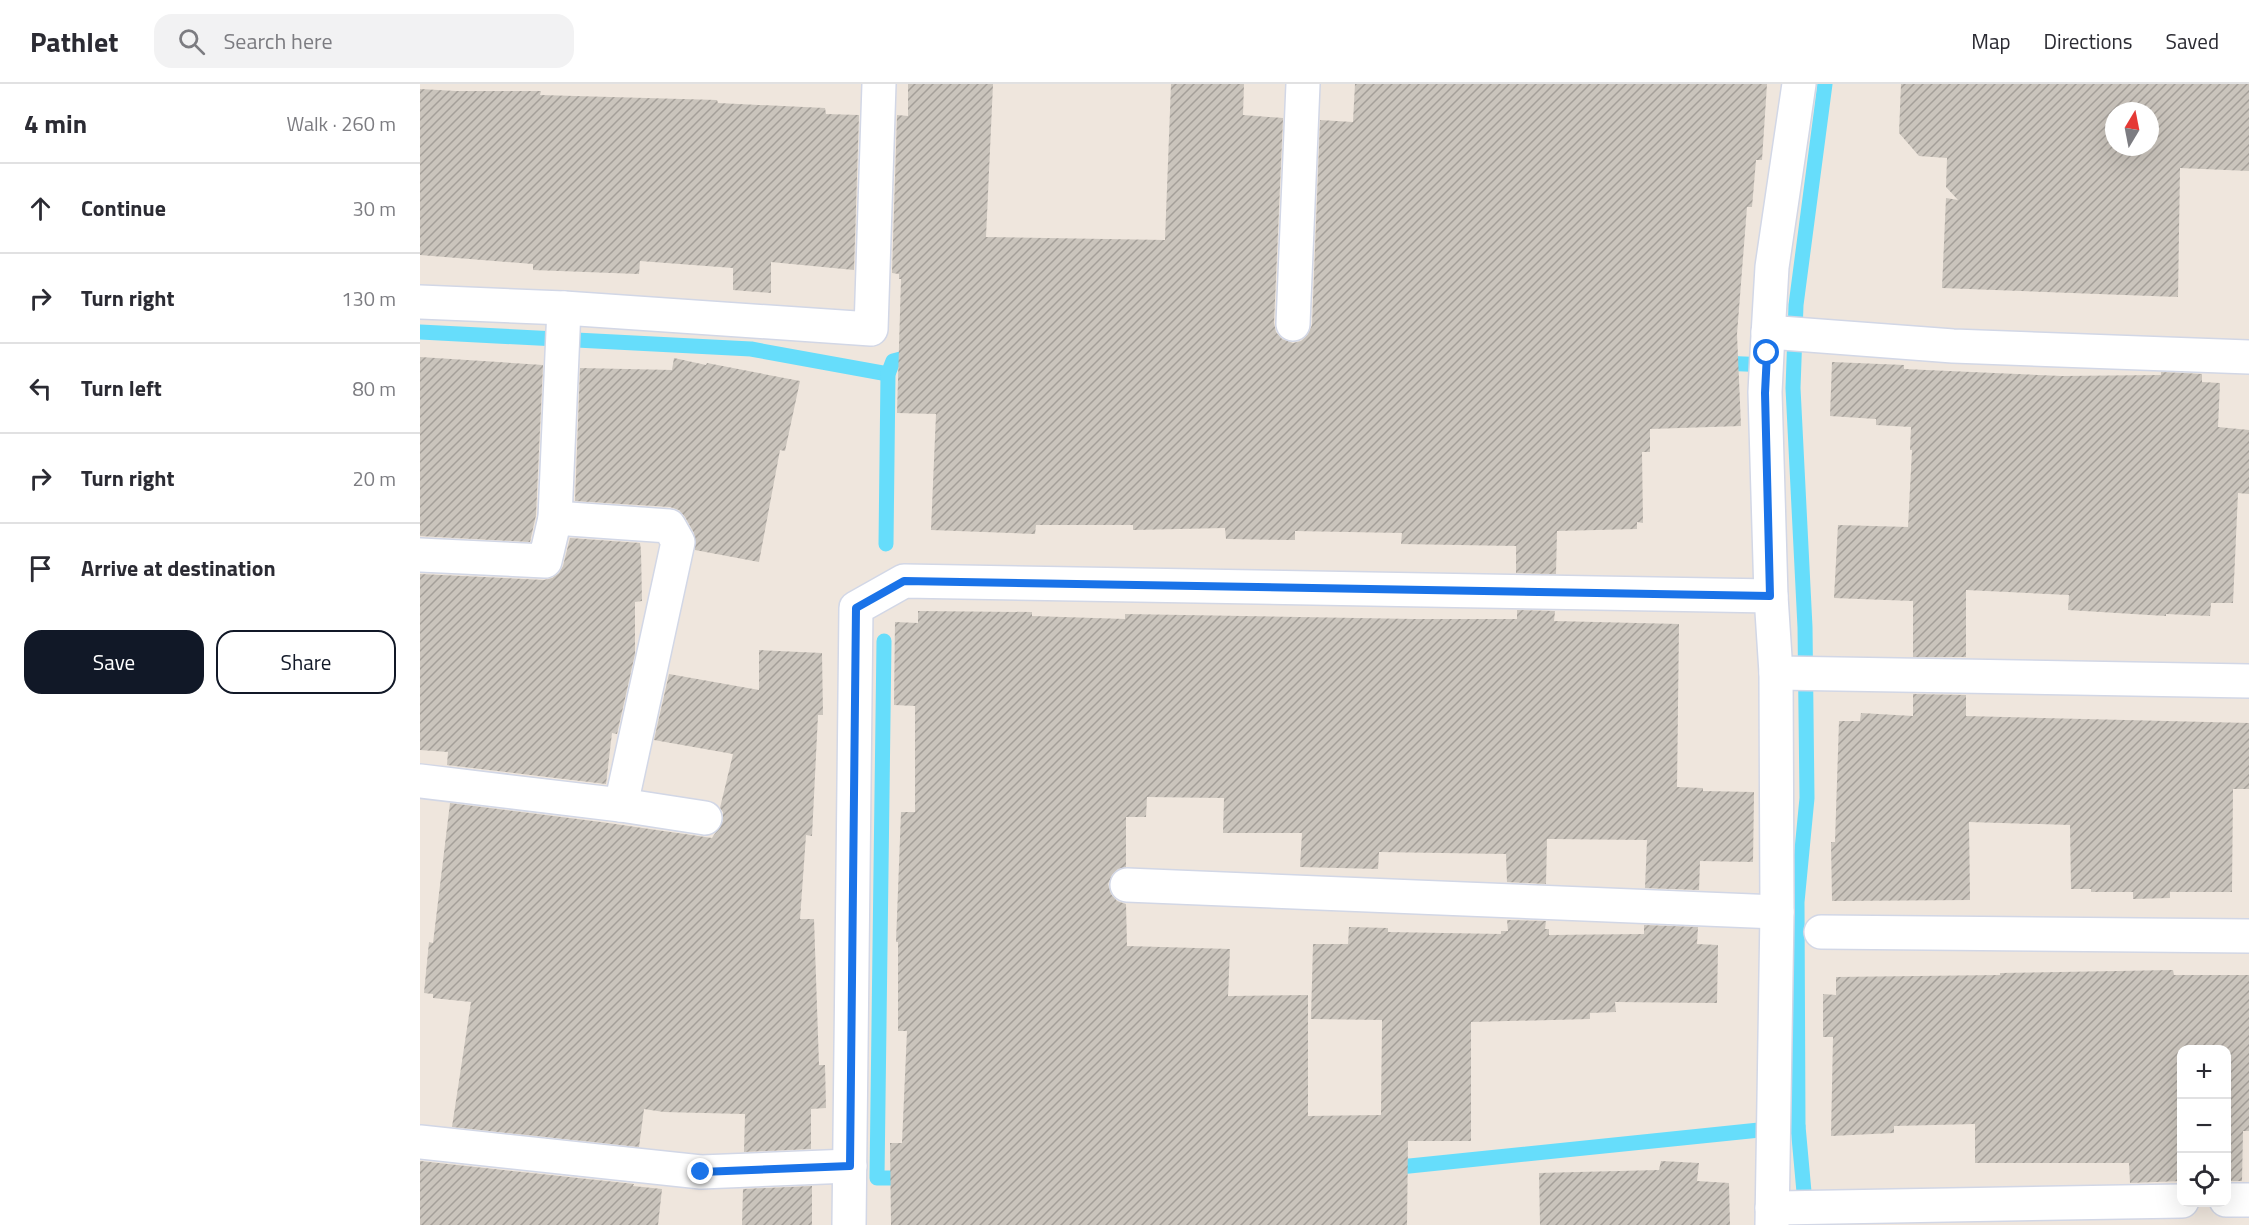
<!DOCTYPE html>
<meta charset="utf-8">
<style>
body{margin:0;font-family:"Titillium Web",sans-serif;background:#f2f2f3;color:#2b2b33}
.controls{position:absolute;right:18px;bottom:18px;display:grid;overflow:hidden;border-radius:12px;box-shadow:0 6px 24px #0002}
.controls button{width:54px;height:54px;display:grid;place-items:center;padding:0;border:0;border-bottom:2px solid #e1e1e2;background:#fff;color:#2b2b33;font:30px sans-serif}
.compass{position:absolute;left:1685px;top:18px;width:54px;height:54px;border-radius:50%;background:#fff;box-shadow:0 6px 24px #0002;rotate:10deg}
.stop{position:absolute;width:18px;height:18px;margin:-14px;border:4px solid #1a73e8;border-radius:50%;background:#fff}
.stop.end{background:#1a73e8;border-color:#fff;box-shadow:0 2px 6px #0008}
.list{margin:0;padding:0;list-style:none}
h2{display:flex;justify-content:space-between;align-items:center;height:78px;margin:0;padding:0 24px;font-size:26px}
h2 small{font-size:20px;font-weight:400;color:#7c7c81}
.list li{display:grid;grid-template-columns:39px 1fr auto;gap:18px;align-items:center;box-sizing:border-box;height:90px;padding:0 24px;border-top:2px solid #e1e1e2}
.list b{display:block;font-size:22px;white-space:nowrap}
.list em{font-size:20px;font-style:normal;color:#7c7c81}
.actions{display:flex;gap:12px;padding:18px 24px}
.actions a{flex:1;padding:14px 0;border:2px solid #111827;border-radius:18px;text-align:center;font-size:21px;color:#111827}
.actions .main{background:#111827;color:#fff}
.icon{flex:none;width:33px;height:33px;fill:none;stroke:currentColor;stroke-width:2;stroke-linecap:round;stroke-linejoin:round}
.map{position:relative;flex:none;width:1829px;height:1141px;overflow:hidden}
header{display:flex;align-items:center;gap:36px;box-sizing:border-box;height:84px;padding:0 30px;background:#fff;border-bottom:2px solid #e1e1e2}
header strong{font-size:28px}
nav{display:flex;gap:33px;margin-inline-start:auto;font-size:21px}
.search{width:420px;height:54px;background:#f2f2f3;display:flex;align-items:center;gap:15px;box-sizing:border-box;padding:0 21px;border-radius:18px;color:#7c7c81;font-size:22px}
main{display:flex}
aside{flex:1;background:#fff}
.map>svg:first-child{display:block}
</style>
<header>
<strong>Pathlet</strong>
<div class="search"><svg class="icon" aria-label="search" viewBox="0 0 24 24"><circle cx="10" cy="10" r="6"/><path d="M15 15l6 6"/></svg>Search here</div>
<nav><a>Map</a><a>Directions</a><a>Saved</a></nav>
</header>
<main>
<aside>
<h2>4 min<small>Walk · 260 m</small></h2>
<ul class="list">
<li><svg class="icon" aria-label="ahead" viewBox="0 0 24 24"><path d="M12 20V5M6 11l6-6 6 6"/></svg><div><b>Continue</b></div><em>30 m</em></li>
<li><svg class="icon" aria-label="right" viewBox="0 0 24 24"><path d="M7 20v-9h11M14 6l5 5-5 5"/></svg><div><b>Turn right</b></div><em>130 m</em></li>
<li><svg class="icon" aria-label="left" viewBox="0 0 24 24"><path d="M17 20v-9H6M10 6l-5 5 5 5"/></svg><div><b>Turn left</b></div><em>80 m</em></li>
<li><svg class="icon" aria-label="right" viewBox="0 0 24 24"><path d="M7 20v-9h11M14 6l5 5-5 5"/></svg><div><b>Turn right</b></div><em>20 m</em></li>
<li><svg class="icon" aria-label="arrive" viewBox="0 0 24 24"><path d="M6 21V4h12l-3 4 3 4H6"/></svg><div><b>Arrive at destination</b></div></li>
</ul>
<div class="actions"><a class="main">Save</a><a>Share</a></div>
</aside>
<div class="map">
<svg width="1829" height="1141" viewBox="0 0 1829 1141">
<defs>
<pattern id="building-hatch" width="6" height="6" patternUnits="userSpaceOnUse" patternTransform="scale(1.5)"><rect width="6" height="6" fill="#cac4bc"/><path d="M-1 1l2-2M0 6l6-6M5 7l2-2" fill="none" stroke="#a49f99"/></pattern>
</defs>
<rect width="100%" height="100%" fill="#efe6dd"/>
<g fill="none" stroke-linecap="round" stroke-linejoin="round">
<g stroke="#66ddfb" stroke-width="15">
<polyline points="0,248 331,265 468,290"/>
<polyline points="1299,279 1350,281"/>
<polyline points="466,460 468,290 473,277 496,271"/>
<polyline points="464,557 457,1094 490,1094"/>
<polyline points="970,1084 1378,1042"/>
<polyline points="1387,1141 1378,1042 1377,818 1387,714 1385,543 1373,304 1376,221 1405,0"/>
</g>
</g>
<g fill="url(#building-hatch)" fill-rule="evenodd">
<polygon points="488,0 573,0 566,153 745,156 751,0 824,0 823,31 863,34 854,239 856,248 862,255 873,259 881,257 888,250 892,241 900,36 933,38 935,0 1347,0 1342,76 1336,76 1332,123 1327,123 1317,250 1321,342 1230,345 1230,368 1222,368 1223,439 1217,438 1217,445 1137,447 1136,490 1096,489 1096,462 981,460 982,449 875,447 875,456 806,455 805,444 713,446 713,441 616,441 615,450 511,446 516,330 477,329 481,195 479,195 479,190 472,189 477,31 488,32"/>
<path d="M1481 0H1829V87L1760 84 1758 213 1522 204 1526 114 1538 116 1526 103 1527 74 1499 72 1479 49ZM1694 27H1730V63H1694Z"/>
<polygon points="0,5 36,7 121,7 120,11 297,16 298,19 405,24 406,30 439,31 434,186 351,178 351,209 313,206 313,184 220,177 219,190 113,186 113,180 0,171"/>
<polygon points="0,273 123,281 116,431 110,458 0,452"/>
<polygon points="254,274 286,281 287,279 380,297 365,367 360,366 339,478 275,466 274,449 265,433 259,426 250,423 155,417 160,284 252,286"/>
<polygon points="1412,278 1484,281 1484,285 1642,292 1741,291 1741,288 1764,289 1782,290 1782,298 1800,299 1798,343 1829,346 1829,410 1818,409 1813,519 1791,519 1790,532 1746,530 1746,532 1648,526 1649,511 1546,506 1546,573 1493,573 1493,517 1414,514 1418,441 1488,443 1492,366 1490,366 1491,343 1456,341 1456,335 1410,332"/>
<polygon points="150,454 220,459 221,467 222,517 215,518 215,570 197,650 192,649 186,700 27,681 28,668 0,666 0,490 124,496 132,494 139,489 143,482"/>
<polygon points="1097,526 1135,527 1134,537 1259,540 1257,703 1283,704 1283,707 1334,708 1333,778 1280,777 1279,806 1225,804 1227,756 1127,755 1126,800 1087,798 1086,770 959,768 958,785 880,783 882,749 803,749 804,714 727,713 726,733 706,733 706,783 698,785 692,791 688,800 691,810 697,817 706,820 707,862 810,865 808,912 888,911 888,1032 961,1031 962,936 891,935 893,860 928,860 929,843 968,844 968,848 1081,850 1081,847 1088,847 1087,836 1126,837 1125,845 1129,845 1129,851 1224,850 1224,841 1278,843 1277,860 1298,861 1297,919 1195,918 1196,928 1170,929 1170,935 1051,938 1051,1057 988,1057 987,1141 471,1141 470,1059 482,1059 487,947 478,947 478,858 476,858 481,728 495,728 495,622 474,621 475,538 498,539 498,527 612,528 612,532 705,535 705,530 994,535 1097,535"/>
<polygon points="339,566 402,569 403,631 398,631 392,752 386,751 380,835 394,835 399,981 405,981 406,1024 391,1025 391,1065 324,1068 325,1030 244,1028 224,1025 219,1063 32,1043 51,918 13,914 13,910 4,909 9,858 13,859 30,719 181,738 292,754 303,737 303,728 300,724 313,670 234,656 249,590 339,606"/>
<polygon points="1493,610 1546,611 1546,632 1829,639 1829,705 1813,705 1812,808 1750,808 1750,814 1713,815 1713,808 1671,808 1671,805 1651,805 1650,741 1549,738 1550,816 1412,817 1411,758 1415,758 1419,637 1440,637 1441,629 1493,632"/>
<polygon points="1753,886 1754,891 1829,891 1829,1047 1823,1047 1822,1097 1806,1097 1806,966 1761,966 1761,1097 1710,1099 1709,1079 1555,1079 1555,1040 1474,1042 1474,1049 1411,1052 1413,953 1403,953 1403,910 1416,911 1416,893 1580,891 1580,889"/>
<polygon points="0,1077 214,1100 213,1102 242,1105 238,1141 0,1141"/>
<polygon points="1241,1077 1279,1079 1277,1097 1309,1099 1310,1141 1120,1141 1119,1089 1239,1086"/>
<polygon points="392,1102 392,1141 322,1141 323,1105"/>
</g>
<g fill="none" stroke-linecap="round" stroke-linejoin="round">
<defs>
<g id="minor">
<polyline points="0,218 144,224 451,245 459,0"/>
<polyline points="873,240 883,0"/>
<polyline points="1348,248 1533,262 1829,273"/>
<polyline points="135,434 249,442 258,458 201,721"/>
<polyline points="0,471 125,477 135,434 144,224"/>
<polyline points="1351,512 1345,308 1347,269 1352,183 1379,0"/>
<polyline points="0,697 201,721 285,734"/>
<polyline points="707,801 1357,828"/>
<polyline points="1401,848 1829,852"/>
<polyline points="0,1058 281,1088 430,1082"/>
<polyline points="1806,1116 1829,1116"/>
<polyline points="1352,1124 1762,1117"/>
<polyline points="429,1141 436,524 484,497 1351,512 1356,589 1829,597"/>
<polyline points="1352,1141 1357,828 1356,589"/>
</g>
</defs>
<use href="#minor" stroke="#d2d7e6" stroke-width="36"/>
<use href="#minor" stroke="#fff" stroke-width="33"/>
</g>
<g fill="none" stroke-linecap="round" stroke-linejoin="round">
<polyline stroke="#1a73e8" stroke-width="8" points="281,1088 430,1082 436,524 484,497 1350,512 1345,309 1347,269"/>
</g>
</svg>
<div class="controls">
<button>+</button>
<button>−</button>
<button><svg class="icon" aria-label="locate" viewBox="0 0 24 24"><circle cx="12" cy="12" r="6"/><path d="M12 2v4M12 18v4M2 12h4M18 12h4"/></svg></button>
</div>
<svg class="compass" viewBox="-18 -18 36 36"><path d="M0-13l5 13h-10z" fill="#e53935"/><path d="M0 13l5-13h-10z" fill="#7c7c81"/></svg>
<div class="stop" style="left:1347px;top:269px"></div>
<div class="stop end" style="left:281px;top:1088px"></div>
</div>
</main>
